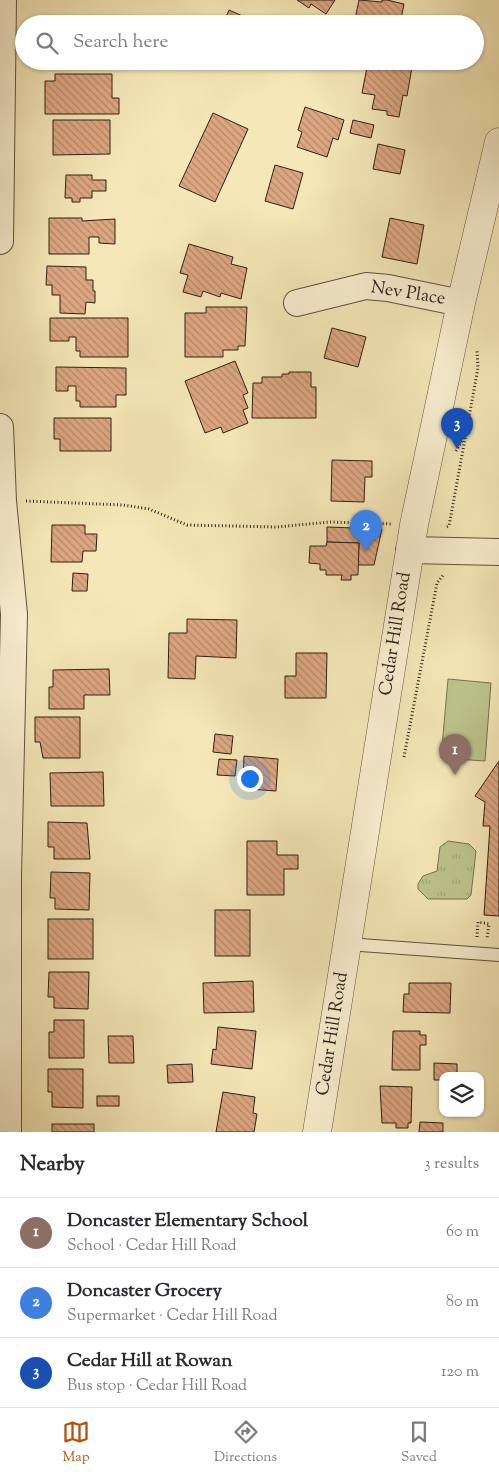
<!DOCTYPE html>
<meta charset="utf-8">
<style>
body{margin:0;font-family:"Sorts Mill Goudy",serif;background:#f2f2f3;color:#2b2b33}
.controls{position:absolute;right:15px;bottom:15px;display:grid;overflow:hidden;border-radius:10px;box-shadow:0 1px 4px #0004}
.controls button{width:45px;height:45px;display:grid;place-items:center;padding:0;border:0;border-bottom:1px solid #e1e1e2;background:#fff;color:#2b2b33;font:25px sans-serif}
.you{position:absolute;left:249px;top:778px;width:18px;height:18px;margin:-12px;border:4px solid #fff;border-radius:50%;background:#1a73e8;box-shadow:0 0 0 8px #1a73e833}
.badge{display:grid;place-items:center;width:32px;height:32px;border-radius:50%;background:#b45309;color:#fff;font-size:16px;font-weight:700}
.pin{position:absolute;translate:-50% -41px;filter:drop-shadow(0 1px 2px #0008)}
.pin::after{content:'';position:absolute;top:26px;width:18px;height:15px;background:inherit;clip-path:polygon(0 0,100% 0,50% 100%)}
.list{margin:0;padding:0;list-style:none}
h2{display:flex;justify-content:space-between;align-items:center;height:65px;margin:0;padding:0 20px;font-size:21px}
h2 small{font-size:16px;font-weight:400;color:#7c7c81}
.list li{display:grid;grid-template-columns:32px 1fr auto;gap:15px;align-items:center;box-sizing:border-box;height:70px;padding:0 20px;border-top:1px solid #e1e1e2}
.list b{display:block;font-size:19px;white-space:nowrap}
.list p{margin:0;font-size:16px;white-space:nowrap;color:#7c7c81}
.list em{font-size:16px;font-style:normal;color:#7c7c81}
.icon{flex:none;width:28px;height:28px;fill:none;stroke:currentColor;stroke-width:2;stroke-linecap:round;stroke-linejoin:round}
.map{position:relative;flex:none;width:499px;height:1132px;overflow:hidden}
.search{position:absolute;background:#fff;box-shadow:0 1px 4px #0004;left:15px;right:15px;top:15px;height:55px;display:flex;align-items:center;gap:12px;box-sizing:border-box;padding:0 18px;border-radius:28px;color:#7c7c81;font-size:19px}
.sheet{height:275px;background:#fff}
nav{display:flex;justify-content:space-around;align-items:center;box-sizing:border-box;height:70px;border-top:1px solid #e1e1e2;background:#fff;font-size:14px;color:#7c7c81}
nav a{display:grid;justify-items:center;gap:2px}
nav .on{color:#b45309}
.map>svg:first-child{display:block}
</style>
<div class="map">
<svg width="499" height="1132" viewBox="0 0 499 1132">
<defs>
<pattern id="park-tufts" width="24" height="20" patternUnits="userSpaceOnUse" patternTransform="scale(1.25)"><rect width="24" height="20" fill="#bdc58d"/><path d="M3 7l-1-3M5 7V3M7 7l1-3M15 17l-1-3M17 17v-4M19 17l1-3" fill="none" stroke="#a3a979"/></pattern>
<pattern id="building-back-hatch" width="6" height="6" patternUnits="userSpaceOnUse" patternTransform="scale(1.25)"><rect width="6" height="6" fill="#dda781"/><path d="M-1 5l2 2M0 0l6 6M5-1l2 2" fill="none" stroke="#b48869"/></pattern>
</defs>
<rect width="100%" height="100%" fill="#f5e7b7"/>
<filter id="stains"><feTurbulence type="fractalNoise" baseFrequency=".004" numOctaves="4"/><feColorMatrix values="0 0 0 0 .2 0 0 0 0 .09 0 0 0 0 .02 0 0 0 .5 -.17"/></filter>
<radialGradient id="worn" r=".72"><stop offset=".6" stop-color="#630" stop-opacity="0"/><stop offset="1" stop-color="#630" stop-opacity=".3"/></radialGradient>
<polygon fill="url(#park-tufts)" stroke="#757254" points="448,841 469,844 476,851 471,895 467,899 428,899 418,889 418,884 423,876 437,871 440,847"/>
<polygon fill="#bdc58d" stroke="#757254" points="448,679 491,683 485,761 441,758"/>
<g fill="url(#building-back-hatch)" stroke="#2d201a">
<polygon points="297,0 335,0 326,14 311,4 309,8"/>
<polygon points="359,0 382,2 382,0 387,0 404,4 400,24 354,24"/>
<polygon points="229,10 256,22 255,24 223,24"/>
<polygon points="368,62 412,67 407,96 403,95 399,117 387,115 387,111 372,109 375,95 362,93"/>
<polygon points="55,74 112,74 112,98 119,98 119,114 45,114 45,81 55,81"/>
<polygon points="305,107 344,120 338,140 333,138 327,157 297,147 302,132 298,130"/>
<polygon points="213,113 248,129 215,202 179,186"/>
<polygon points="53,120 110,120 110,154 53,155"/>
<polygon points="353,120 374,125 371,138 350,133"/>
<polygon points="378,144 405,150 400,174 373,169"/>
<polygon points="275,165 303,173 293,209 265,201"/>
<polygon points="66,175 92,175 92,180 106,180 106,191 92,191 92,198 80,198 80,202 72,202 72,198 65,198"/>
<polygon points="49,218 82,218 82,221 115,219 115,244 99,243 99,237 89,237 89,254 49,254"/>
<polygon points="390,218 424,225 417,264 382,257"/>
<polygon points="189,244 233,257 231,264 247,268 241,299 221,293 220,297 203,291 201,297 183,292 188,275 180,273"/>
<polygon points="47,266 86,267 86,280 93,280 93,291 95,291 95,303 86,302 85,314 60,313 60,295 52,295 52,285 46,285"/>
<polygon points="206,307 247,307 245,346 238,346 238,350 223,350 223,357 185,357 185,313 206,313"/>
<polygon points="50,318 128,318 128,357 80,357 80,351 76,351 76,337 69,337 69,341 50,341"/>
<polygon points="332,328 366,337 358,367 324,358"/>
<polygon points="235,361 248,393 243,395 248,408 243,410 248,423 223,433 221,427 205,433 185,381"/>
<polygon points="56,367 126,368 126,395 116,395 116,407 80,407 80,401 76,401 76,386 68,386 68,391 56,391"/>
<polygon points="289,372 311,372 311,387 316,387 316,418 252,418 253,383 262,383 262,377 282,377 282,374 289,374"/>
<polygon points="54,418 111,418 111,451 60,451 60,439 54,439"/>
<polygon points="332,460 372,461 372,477 365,477 364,502 331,501"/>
<polygon points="52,525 85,525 85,534 97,534 96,551 83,551 82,562 51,562"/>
<polygon points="327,527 382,529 374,565 358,565 359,543 327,542"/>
<polygon points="327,542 359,543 358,575 351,575 351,580 341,580 342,575 326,575 326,570 320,570 320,564 309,563 310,546 326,546"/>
<polygon points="73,573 88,574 87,591 72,591"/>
<polygon points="187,619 237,620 236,658 196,656 195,679 168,678 169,633 187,633"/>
<polygon points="296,653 327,653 326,698 285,698 285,676 296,676"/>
<polygon points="109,669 110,695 84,695 84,709 49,709 49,687 53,687 53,670"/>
<polygon points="35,717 80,717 80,758 43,758 40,742 35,742"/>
<polygon points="215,734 233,736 231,754 213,752"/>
<polygon points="244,756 278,759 276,791 248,789 249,780 243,780"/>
<polygon points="219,759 237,760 235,776 217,775"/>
<polygon points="499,761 499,916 484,915 490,826 483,826 485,802 475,796"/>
<polygon points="103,772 104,806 51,806 50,773"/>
<polygon points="48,822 87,823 90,859 54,859 54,847 48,847"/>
<polygon points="247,841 277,841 277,855 298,855 298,869 284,869 284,895 247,895"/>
<polygon points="51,872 90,873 89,910 55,909 55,898 50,898"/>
<rect x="215" y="910" width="35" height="46"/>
<rect x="48" y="919" width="45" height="40"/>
<polygon points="49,972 89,972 88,1009 54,1008 54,997 48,997"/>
<polygon points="253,981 254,1012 204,1013 203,983"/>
<polygon points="409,983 451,983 450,1013 403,1012 404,994 409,994"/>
<polygon points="54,1020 84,1020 84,1058 49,1058 49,1032 54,1032"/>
<polygon points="218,1027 256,1031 252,1069 211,1064 213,1049 216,1050"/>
<polygon points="393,1031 420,1031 420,1035 426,1035 426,1045 420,1045 420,1070 392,1070"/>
<polygon points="108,1036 133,1036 134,1063 109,1063"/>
<polygon points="434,1063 457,1064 457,1076 443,1076 443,1080 434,1080"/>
<polygon points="192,1064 193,1082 168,1083 167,1065"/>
<polygon points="48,1069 83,1069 83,1108 52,1107 52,1092 48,1092"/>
<polygon points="380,1086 412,1087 411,1123 408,1123 408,1128 396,1128 396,1123 382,1123"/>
<polygon points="223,1092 255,1097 253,1113 257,1114 254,1132 216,1132"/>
<rect x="97" y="1096" width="22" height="10"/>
<polygon points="420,1122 443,1123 443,1132 419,1132"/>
<rect x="52" y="1124" width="42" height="8"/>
</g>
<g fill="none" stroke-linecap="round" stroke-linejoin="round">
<defs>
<polyline id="service" points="347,944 499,955"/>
<g id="minor">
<polyline points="0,241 3,0"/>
<polyline points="297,303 366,286 388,288 461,303"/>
<polyline points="0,427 3,501 14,614 8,876 8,1132"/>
<polyline points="409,550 499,552"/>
</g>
<polyline id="tertiary" points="317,1132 414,525 461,303 499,142"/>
</defs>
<use href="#service" stroke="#5f5241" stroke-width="14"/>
<use href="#minor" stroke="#5f5241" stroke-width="28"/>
<use href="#tertiary" stroke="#5f5241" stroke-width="29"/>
<g stroke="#2d201a" stroke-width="3" stroke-dasharray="1 2.5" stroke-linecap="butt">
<polyline points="456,451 464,437"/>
<polyline points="26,501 123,505 149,509 187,525 277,527 330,522 391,524"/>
<polyline points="447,527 449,526 478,368 477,350"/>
<polyline points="404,757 437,583 444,574"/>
<polyline points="477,937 478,922 489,924 487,939"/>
</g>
<use href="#service" stroke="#f8efd0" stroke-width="12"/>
<use href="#minor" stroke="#f8efd0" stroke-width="26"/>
<use href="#tertiary" stroke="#f8efd0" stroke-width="28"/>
</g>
<g text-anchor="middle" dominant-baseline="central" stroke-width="5" stroke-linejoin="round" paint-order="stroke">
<g font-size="18" fill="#2d201a" stroke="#f8efd0">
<text transform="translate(408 294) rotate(9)">Nev Place</text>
<text transform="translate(396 634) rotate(-81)">Cedar Hill Road</text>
<text transform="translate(333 1034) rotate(-81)">Cedar Hill Road</text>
</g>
</g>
<rect width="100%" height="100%" filter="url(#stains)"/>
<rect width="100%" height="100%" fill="url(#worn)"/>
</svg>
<div class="controls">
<button><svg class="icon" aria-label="layers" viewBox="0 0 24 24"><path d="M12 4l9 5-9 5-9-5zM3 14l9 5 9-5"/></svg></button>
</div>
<div class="you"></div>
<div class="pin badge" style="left:455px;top:775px;background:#8d6e63">1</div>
<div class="pin badge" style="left:366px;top:551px;background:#3f7fe0">2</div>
<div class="pin badge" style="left:457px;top:449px;background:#1a4fb4">3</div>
<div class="search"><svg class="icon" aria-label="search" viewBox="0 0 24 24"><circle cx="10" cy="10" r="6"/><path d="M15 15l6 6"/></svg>Search here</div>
</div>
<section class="sheet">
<h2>Nearby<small>3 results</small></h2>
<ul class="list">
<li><span class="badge" style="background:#8d6e63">1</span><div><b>Doncaster Elementary School</b><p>School · Cedar Hill Road</p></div><em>60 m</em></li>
<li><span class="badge" style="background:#3f7fe0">2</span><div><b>Doncaster Grocery</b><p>Supermarket · Cedar Hill Road</p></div><em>80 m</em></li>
<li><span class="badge" style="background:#1a4fb4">3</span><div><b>Cedar Hill at Rowan</b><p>Bus stop · Cedar Hill Road</p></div><em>120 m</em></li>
</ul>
</section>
<nav>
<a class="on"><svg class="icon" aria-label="map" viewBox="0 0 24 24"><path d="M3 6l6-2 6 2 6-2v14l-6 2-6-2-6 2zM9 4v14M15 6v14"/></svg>Map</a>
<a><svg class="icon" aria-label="directions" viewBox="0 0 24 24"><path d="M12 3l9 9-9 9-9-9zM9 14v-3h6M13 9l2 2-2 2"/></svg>Directions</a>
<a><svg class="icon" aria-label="saved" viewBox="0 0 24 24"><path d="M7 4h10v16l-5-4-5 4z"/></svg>Saved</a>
</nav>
